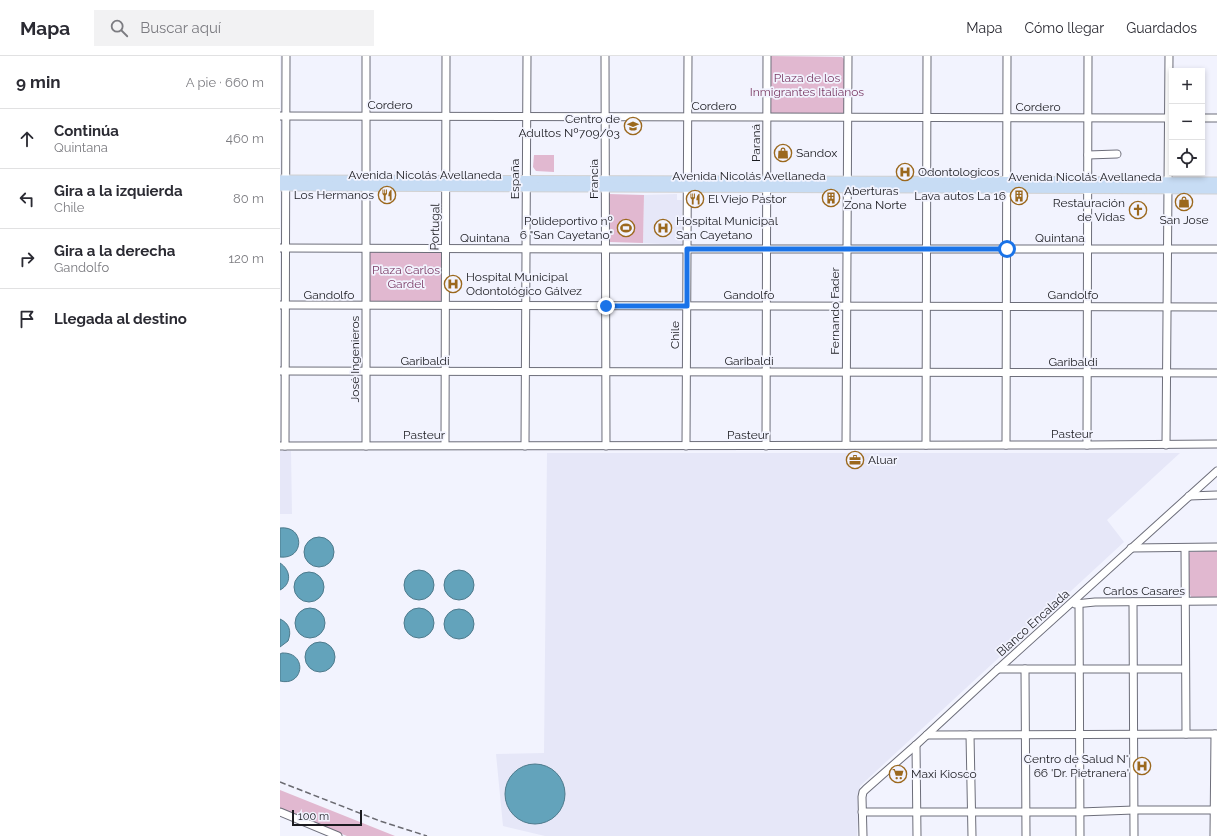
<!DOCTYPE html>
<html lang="es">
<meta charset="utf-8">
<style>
body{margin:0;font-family:Raleway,sans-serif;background:#f2f2f3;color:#2b2b33}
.controls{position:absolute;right:12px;top:12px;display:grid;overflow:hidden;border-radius:0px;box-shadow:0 2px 6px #0003}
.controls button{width:36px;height:36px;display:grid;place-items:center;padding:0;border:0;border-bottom:1px solid #e1e1e2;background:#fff;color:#2b2b33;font:20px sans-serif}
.scale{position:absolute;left:12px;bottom:10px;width:70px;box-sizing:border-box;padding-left:4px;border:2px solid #1b1b20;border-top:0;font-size:11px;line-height:14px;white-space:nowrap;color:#1b1b20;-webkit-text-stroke:3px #f2f3fe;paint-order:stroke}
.stop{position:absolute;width:12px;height:12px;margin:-9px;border:3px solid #1a73e8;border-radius:50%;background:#fff}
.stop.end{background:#1a73e8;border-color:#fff;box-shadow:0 1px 4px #0008}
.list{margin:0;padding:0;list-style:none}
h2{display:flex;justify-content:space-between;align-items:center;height:52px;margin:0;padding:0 16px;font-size:17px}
h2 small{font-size:13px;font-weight:400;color:#7c7c81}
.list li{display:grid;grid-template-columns:26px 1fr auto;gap:12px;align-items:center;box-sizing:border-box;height:60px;padding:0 16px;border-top:1px solid #e1e1e2}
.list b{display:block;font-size:15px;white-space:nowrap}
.list p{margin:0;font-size:13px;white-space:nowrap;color:#7c7c81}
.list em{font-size:13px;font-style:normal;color:#7c7c81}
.icon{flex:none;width:22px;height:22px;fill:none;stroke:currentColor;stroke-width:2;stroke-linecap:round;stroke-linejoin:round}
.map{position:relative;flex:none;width:937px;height:780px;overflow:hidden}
header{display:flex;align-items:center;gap:24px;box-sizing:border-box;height:56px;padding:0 20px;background:#fff;border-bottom:1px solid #e1e1e2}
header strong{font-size:19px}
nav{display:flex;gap:22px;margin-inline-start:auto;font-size:14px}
.search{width:280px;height:36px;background:#f2f2f3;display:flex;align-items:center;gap:10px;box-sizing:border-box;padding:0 14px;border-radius:0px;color:#7c7c81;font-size:15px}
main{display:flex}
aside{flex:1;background:#fff}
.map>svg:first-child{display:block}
</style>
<header>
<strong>Mapa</strong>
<div class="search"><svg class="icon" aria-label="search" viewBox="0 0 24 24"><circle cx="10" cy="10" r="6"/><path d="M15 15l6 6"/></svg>Buscar aquí</div>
<nav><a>Mapa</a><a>Cómo llegar</a><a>Guardados</a></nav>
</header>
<main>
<aside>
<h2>9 min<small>A pie · 660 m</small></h2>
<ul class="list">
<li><svg class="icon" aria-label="ahead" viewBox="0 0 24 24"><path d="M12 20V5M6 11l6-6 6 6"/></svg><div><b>Continúa</b><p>Quintana</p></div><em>460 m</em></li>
<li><svg class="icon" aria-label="left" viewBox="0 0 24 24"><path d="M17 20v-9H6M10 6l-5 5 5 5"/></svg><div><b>Gira a la izquierda</b><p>Chile</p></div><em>80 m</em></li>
<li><svg class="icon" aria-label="right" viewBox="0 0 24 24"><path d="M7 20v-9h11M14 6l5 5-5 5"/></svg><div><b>Gira a la derecha</b><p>Gandolfo</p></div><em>120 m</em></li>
<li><svg class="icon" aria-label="arrive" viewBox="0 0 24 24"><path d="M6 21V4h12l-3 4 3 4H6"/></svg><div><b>Llegada al destino</b></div></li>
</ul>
</aside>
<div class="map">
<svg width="937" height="780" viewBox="0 0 937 780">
<rect width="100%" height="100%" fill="#f2f3fe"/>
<g fill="#e6e7f8">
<polygon points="397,138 397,144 402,144 402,189 363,187 364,139"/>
<polygon points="0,395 11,395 12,458 0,458"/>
<polygon points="267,397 900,397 827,464 844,486 580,730 577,780 265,780 223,770 216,698 264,697"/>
</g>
<g fill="#e1b8d0">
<polygon points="491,0 562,1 565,4 564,56 563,58 490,58 490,1"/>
<polygon points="254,99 274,99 274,116 256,115 253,111"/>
<polygon points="328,138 364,139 363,187 329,186"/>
<polygon points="90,195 162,195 163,196 163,243 162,246 91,246 89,243"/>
<polygon points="937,494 937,542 915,542 911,541 909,536 908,498 910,496"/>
<polygon points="0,734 115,780 67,780 0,753"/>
</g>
<g fill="#63a3bb" stroke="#4d7a8c">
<path d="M0 472C25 469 25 504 0 501Z"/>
<circle cx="39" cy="496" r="15"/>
<path d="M0 507C11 514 12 528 0 534Z"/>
<circle cx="139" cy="529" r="15"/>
<circle cx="179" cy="529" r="15"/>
<circle cx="29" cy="531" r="15"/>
<circle cx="30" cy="567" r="15"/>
<circle cx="139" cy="567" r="15"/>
<circle cx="179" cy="568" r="15"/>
<path d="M0 563C9 567 12 575 8 585L0 591Z"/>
<circle cx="40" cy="601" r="15"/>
<path d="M2 597C28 596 24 631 0 625V598Z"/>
<circle cx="255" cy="738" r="30"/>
</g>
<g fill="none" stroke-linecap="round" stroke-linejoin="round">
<defs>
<g id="minor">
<polyline points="325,0 326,390"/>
<polyline points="0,60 892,62"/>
<polyline points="922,62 937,62"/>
<polyline points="808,99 837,98"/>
<polyline points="0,192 326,193 937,193"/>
<polyline points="0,249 937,251"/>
<polyline points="0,315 937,317"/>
<polyline points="165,389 166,0"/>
<polyline points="566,389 568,0"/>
<polyline points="646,389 647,0"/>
<polyline points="726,389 727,0"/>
<polyline points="807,389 808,0"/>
<polyline points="886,389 889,0"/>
<polyline points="0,390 807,389 937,388"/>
<polyline points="5,390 6,0"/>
<polyline points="86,390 86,0"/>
<polyline points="245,390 247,0"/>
<polyline points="406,390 408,0"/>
<polyline points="486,390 487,0"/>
<polyline points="909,440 937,439"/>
<polyline points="851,492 937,491"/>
<polyline points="905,492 906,678"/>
<polyline points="853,546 854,780"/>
<polyline points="799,547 800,780"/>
<polyline points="795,548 815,546 937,545"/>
<polyline points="718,613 905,613"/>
<polyline points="745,613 746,780"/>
<polyline points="647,679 937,678"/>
<polyline points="690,679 692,780"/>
<polyline points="636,689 637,780"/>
<polyline points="0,756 58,780"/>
<polyline points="582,756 800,756 854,754 937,754"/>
<polyline points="583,780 582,741 583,736 586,733 636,689 718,613 937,415"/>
<polyline points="934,780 935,678"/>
</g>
<g id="major">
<polyline points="0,124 937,126"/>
<polyline points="0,130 937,133"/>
</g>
</defs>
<use href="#minor" stroke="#6d6e7a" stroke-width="9"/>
<use href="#major" stroke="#d1d1d2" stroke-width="11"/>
<use href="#minor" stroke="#fff" stroke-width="7"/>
<use href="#major" stroke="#c7dcf4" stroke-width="9"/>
<polyline stroke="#6a6a71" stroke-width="1.5" stroke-dasharray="6 3" stroke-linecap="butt" points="0,726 100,765 147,780"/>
</g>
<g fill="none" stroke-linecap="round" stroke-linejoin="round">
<polyline stroke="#1a73e8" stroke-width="5" points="326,250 407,250 407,193 727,193"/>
</g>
<defs>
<symbol id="school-ring" viewBox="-11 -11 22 22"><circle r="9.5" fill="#f2f3fe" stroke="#9b681d" stroke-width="1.5"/><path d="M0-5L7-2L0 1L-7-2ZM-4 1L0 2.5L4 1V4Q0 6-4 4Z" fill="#9b681d"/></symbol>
<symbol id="shop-ring" viewBox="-11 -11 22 22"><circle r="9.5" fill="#f2f3fe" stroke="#9b681d" stroke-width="1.5"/><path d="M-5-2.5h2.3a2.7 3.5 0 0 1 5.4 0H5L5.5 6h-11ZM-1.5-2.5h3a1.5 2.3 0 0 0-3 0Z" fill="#9b681d"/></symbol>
<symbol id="hospital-ring" viewBox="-11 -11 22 22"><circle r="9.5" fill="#f2f3fe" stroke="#9b681d" stroke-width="1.5"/><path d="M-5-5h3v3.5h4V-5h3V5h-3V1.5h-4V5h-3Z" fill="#9b681d"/></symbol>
<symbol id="restaurant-ring" viewBox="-11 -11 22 22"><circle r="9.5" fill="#f2f3fe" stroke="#9b681d" stroke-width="1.5"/><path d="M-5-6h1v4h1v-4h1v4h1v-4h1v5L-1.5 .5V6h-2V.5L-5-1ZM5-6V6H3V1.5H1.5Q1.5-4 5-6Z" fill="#9b681d"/></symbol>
<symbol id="building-ring" viewBox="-11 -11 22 22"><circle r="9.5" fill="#f2f3fe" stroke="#9b681d" stroke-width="1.5"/><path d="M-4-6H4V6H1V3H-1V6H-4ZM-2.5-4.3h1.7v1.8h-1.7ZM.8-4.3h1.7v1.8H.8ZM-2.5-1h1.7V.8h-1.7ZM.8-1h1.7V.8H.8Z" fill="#9b681d"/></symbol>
<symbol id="church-ring" viewBox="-11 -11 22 22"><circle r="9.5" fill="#f2f3fe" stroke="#9b681d" stroke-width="1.5"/><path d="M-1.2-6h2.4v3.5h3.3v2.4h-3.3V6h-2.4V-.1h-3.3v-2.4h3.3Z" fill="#9b681d"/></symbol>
<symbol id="stadium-ring" viewBox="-11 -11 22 22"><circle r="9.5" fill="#f2f3fe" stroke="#9b681d" stroke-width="1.5"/><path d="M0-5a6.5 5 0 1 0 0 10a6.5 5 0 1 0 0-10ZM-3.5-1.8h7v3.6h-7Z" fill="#9b681d"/></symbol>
<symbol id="office-ring" viewBox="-11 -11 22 22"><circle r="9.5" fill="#f2f3fe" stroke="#9b681d" stroke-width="1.5"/><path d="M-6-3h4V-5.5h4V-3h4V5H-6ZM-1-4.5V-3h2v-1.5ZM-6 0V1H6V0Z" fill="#9b681d"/></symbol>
<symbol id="supermarket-ring" viewBox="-11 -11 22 22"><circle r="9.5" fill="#f2f3fe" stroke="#9b681d" stroke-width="1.5"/><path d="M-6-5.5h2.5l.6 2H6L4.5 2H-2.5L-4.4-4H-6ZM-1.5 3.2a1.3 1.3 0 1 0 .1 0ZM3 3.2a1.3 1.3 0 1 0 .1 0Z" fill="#9b681d"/></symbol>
</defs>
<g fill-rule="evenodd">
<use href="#school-ring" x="343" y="60" width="20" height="20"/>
<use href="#shop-ring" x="493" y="87" width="20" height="20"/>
<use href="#hospital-ring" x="615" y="106" width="20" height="20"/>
<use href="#restaurant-ring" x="97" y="129" width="20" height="20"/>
<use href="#building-ring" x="729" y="130" width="20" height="20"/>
<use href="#building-ring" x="541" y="132" width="20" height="20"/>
<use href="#restaurant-ring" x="405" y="133" width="20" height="20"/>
<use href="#shop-ring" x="894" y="136" width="20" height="20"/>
<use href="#church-ring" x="848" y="144" width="20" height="20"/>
<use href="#stadium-ring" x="336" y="162" width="20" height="20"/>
<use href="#hospital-ring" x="373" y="162" width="20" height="20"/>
<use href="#hospital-ring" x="163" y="218" width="20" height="20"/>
<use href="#office-ring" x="565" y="394" width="20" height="20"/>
<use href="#hospital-ring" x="852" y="700" width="20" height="20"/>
<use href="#supermarket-ring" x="608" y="708" width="20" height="20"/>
</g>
<g text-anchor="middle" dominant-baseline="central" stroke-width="3.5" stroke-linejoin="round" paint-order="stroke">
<g font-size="12" fill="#7b3b65" stroke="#f2f3fe">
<text x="527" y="22">Plaza de los<tspan x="527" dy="14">Inmigrantes Italianos</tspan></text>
<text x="126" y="214">Plaza Carlos<tspan x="126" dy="14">Gardel</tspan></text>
</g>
<g font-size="12" fill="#1b1b20" stroke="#f2f3fe">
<text x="110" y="49">Cordero</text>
<text x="434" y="50">Cordero</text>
<text x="758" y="51">Cordero</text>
<text transform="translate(476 87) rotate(-90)">Paraná</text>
<text x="145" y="119">Avenida Nicolás Avellaneda</text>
<text x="469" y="120">Avenida Nicolás Avellaneda</text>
<text x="805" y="121">Avenida Nicolás Avellaneda</text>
<text transform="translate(235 123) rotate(-90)">España</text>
<text transform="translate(314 123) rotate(-90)">Francia</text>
<text transform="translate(155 171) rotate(-89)">Portugal</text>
<text x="205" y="182">Quintana</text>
<text x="780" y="182">Quintana</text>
<text x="49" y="239">Gandolfo</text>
<text x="469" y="239">Gandolfo</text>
<text x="793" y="239">Gandolfo</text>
<text transform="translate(555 255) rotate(-90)">Fernando Fader</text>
<text transform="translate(395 279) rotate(-90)">Chile</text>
<text transform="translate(75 303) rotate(-90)">José Ingenieros</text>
<text x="145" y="305">Garibaldi</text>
<text x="469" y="305">Garibaldi</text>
<text x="793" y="306">Garibaldi</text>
<text x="792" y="378">Pasteur</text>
<text x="144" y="379">Pasteur</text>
<text x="468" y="379">Pasteur</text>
<text x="864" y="535">Carlos Casares</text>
<text transform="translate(753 567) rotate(-42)">Blanco Encalada</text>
</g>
<g font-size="12" fill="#1b1b20" stroke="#f2f3fe" text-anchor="start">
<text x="340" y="63" text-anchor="end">Centro de<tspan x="340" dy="14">Adultos Nº709/03</tspan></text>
<text x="516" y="97">Sandox</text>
<text x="638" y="116">Odontologicos</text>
<text x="564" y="135">Aberturas<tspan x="564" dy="14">Zona Norte</tspan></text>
<text x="94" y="139" text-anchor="end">Los Hermanos</text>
<text x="726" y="140" text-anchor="end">Lava autos La 16</text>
<text x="428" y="143">El Viejo Pastor</text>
<text x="845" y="147" text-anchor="end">Restauración<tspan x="845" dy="14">de Vidas</tspan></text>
<text x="904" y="164" text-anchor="middle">San Jose</text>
<text x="333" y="165" text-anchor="end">Polideportivo nº<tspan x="333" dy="14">6 "San Cayetano"</tspan></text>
<text x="396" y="165">Hospital Municipal<tspan x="396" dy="14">San Cayetano</tspan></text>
<text x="186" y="221">Hospital Municipal<tspan x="186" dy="14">Odontológico Gálvez</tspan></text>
<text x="588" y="404">Aluar</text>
<text x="849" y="703" text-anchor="end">Centro de Salud N°<tspan x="849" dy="14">66 'Dr. Pietranera'</tspan></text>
<text x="631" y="718">Maxi Kiosco</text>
</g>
</g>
</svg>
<div class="controls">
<button>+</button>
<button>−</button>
<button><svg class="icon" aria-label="locate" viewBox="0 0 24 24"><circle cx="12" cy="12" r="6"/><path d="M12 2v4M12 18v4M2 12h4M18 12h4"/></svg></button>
</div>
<div class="scale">100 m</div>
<div class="stop" style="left:727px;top:193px"></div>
<div class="stop end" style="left:326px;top:250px"></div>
</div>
</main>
